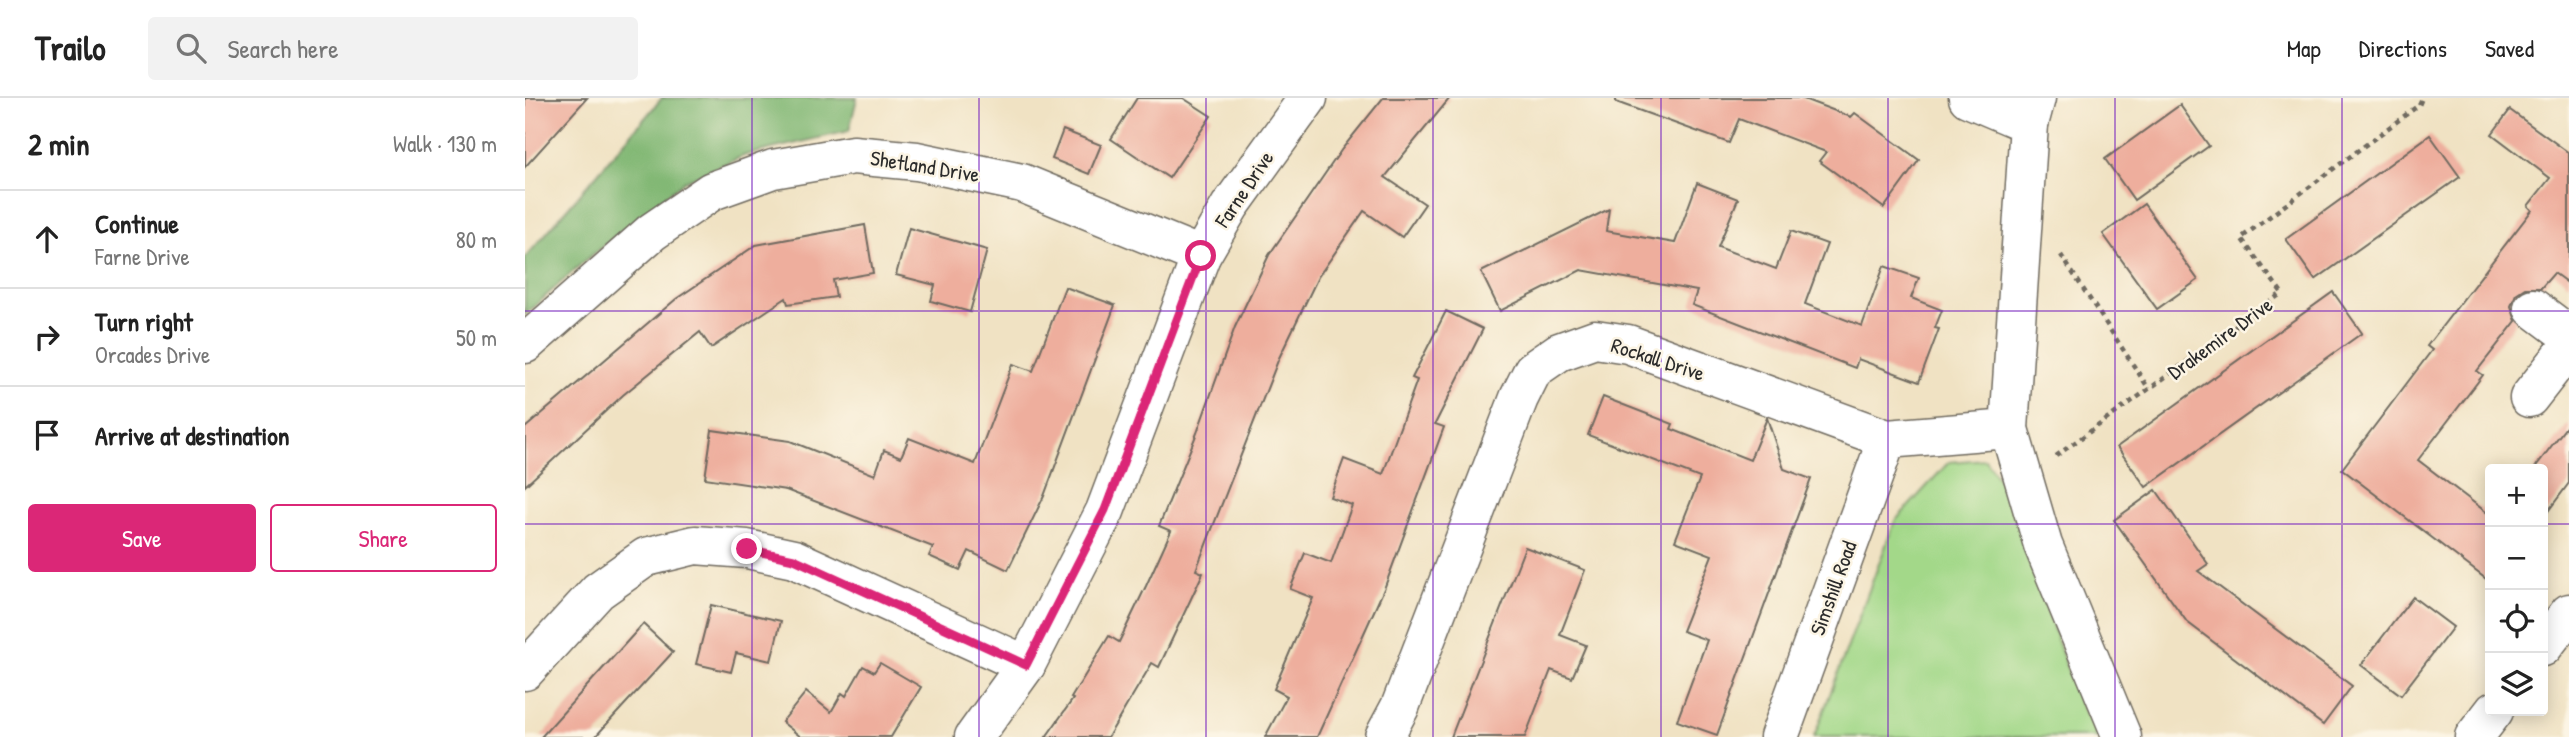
<!DOCTYPE html>
<meta charset="utf-8">
<style>
body{margin:0;font-family:"Patrick Hand",sans-serif;background:#f2f2f2;color:#222}
.controls{position:absolute;right:21px;bottom:21px;display:grid;overflow:hidden;border-radius:7px;box-shadow:0 4px 18px #0003}
.controls button{width:63px;height:63px;display:grid;place-items:center;padding:0;border:0;border-bottom:2px solid #e0e0e0;background:#fff;color:#222;font:35px sans-serif}
.stop{position:absolute;width:21px;height:21px;margin:-16px;border:5px solid #db2777;border-radius:50%;background:#fff}
.stop.end{background:#db2777;border-color:#fff;box-shadow:0 2px 7px #0008}
.list{margin:0;padding:0;list-style:none}
h2{display:flex;justify-content:space-between;align-items:center;height:91px;margin:0;padding:0 28px;font-size:30px}
h2 small{font-size:23px;font-weight:400;color:#767676}
.list li{display:grid;grid-template-columns:46px 1fr auto;gap:21px;align-items:center;box-sizing:border-box;height:98px;padding:0 28px;border-top:2px solid #e0e0e0}
.list b{display:block;font-size:26px;white-space:nowrap}
.list p{margin:0;font-size:23px;white-space:nowrap;color:#767676}
.list em{font-size:23px;font-style:normal;color:#767676}
.actions{display:flex;gap:14px;padding:21px 28px}
.actions a{flex:1;padding:16px 0;border:2px solid #db2777;border-radius:7px;text-align:center;font-size:24px;color:#db2777}
.actions .main{background:#db2777;color:#fff}
.icon{flex:none;width:38px;height:38px;fill:none;stroke:currentColor;stroke-width:2;stroke-linecap:round;stroke-linejoin:round}
.map{position:relative;flex:none;width:2044px;height:639px;overflow:hidden}
header{display:flex;align-items:center;gap:42px;box-sizing:border-box;height:98px;padding:0 35px;background:#fff;border-bottom:2px solid #e0e0e0}
header strong{font-size:33px}
nav{display:flex;gap:38px;margin-inline-start:auto;font-size:24px}
.search{width:490px;height:63px;background:#f2f2f2;display:flex;align-items:center;gap:18px;box-sizing:border-box;padding:0 24px;border-radius:7px;color:#767676;font-size:26px}
main{display:flex}
aside{flex:1;background:#fff}
.map>svg:first-child{display:block}
</style>
<header>
<strong>Trailo</strong>
<div class="search"><svg class="icon" aria-label="search" viewBox="0 0 24 24"><circle cx="10" cy="10" r="6"/><path d="M15 15l6 6"/></svg>Search here</div>
<nav><a>Map</a><a>Directions</a><a>Saved</a></nav>
</header>
<main>
<aside>
<h2>2 min<small>Walk · 130 m</small></h2>
<ul class="list">
<li><svg class="icon" aria-label="ahead" viewBox="0 0 24 24"><path d="M12 20V5M6 11l6-6 6 6"/></svg><div><b>Continue</b><p>Farne Drive</p></div><em>80 m</em></li>
<li><svg class="icon" aria-label="right" viewBox="0 0 24 24"><path d="M7 20v-9h11M14 6l5 5-5 5"/></svg><div><b>Turn right</b><p>Orcades Drive</p></div><em>50 m</em></li>
<li><svg class="icon" aria-label="arrive" viewBox="0 0 24 24"><path d="M6 21V4h12l-3 4 3 4H6"/></svg><div><b>Arrive at destination</b></div></li>
</ul>
<div class="actions"><a class="main">Save</a><a>Share</a></div>
</aside>
<div class="map">
<svg width="2044" height="639" viewBox="0 0 2044 639">
<rect width="100%" height="100%" fill="#fcf5e5"/>
<filter id="ink" filterUnits="userSpaceOnUse"><feTurbulence type="fractalNoise" baseFrequency=".0143" numOctaves="2"/><feDisplacementMap in="SourceGraphic" scale="14" xChannelSelector="R" yChannelSelector="G"/><feConvolveMatrix kernelMatrix="1 2 1 2 8 2 1 2 1" color-interpolation-filters="sRGB"/></filter>
<filter id="wash" filterUnits="userSpaceOnUse"><feTurbulence type="fractalNoise" baseFrequency=".00686" numOctaves="4" result="noise"/><feDisplacementMap in="SourceGraphic" scale="28" xChannelSelector="R" yChannelSelector="G"/><feGaussianBlur stdDeviation="1.57" result="paint"/><feColorMatrix in="noise" values="0 0 0 0 0 0 0 0 0 0 0 0 0 0 0 0 0 1.4 0 .05"/><feComposite in="paint" operator="in"/></filter>
<g filter="url(#wash)">
<rect width="100%" height="100%" fill="#f0e2c3"/>
<polygon fill="#a3d889" stroke="#67825a" stroke-width="2" points="1460,361 1480,390 1553,602 1574,639 1289,639 1370,423 1424,364"/>
<polygon fill="#82b875" stroke="#567250" stroke-width="2" points="137,0 332,0 324,33 221,57 159,83 56,166 0,217 0,160"/>
<g id="blocks">
<g fill="#eeae9d">
<polygon points="0,0 62,0 0,69"/>
<polygon points="612,0 658,0 686,18 644,80 586,41"/>
<polygon points="858,0 925,0 860,79 900,106 877,139 839,113 793,179 754,260 671,472 678,475 634,569 627,565 583,639 521,639 548,601 546,600 584,538 594,544 621,488 646,433 634,428 672,335 710,229 744,157 817,51"/>
<polygon points="1091,0 1276,0 1326,19 1330,15 1394,62 1359,110 1294,63 1301,54 1214,21 1204,45 1091,4"/>
<polygon points="1655,7 1684,48 1609,102 1580,61"/>
<polygon points="1985,12 2044,55 2044,186 2029,175 2016,190 2000,190 1991,196 1986,208 1991,223 1952,273 1958,277 1893,362 1965,417 1965,484 1817,371 1907,252 1902,248 2007,112 2003,108 2025,80 1967,36"/>
<polygon points="538,32 576,47 564,76 527,61"/>
<polygon points="1905,37 1935,79 1790,182 1761,141"/>
<polygon points="1172,85 1213,101 1193,149 1251,171 1266,133 1302,146 1280,206 1337,228 1359,168 1394,180 1386,200 1417,212 1410,230 1414,231 1394,284 1333,261 1330,270 1167,207 1172,193 1056,172 975,213 956,174 1084,111 1081,133 1150,145"/>
<polygon points="1619,106 1673,182 1632,211 1578,136"/>
<polygon points="340,127 348,175 308,182 311,199 263,206 261,200 186,250 175,234 98,297 0,388 0,330 151,201 231,147"/>
<polygon points="384,130 462,152 445,214 406,203 410,187 371,177"/>
<polygon points="540,189 590,207 519,398 483,472 444,453 435,472 404,458 408,449 261,392 180,380 187,332 265,343 350,377 359,352 376,359 384,340 450,366 488,266 508,273"/>
<polygon points="1808,194 1837,235 1621,389 1592,349"/>
<polygon points="921,213 958,231 910,326 919,329 859,491 792,639 740,639 762,598 749,591 788,500 765,491 780,455 806,465 827,407 805,399 819,361 858,376 892,282 887,280"/>
<polygon points="1078,299 1148,326 1146,331 1225,362 1242,320 1259,371 1286,381 1192,637 1152,623 1182,542 1157,533 1187,457 1150,443 1175,380 1063,337"/>
<polygon points="2044,325 2044,385 2018,420 2018,371 2009,371"/>
<polygon points="1631,392 1683,466 1673,473 1827,588 1798,627 1662,524 1589,422"/>
<polygon points="1000,449 1060,472 1035,537 1061,547 1047,580 1026,572 1000,639 926,639"/>
<polygon points="1888,499 1928,529 1876,597 1836,567"/>
<polygon points="186,507 256,523 246,563 211,555 206,574 171,566"/>
<polygon points="118,526 148,554 70,639 16,639"/>
<polygon points="355,565 396,589 366,639 276,639 257,624 281,594 306,614 317,595 321,598 338,568 349,574"/>
</g>
</g>
</g>
<g filter="url(#ink)">
<use href="#blocks" fill-opacity="0" stroke="#706b60" stroke-width="2"/>
<g fill="none" stroke-linecap="round" stroke-linejoin="round">
<defs>
<g id="minor">
<polyline points="1443,0 1504,26"/>
<polyline points="2008,210 2044,237"/>
<polyline points="0,246 127,134 187,93 248,71 328,57 392,63 497,85 676,158"/>
<polyline points="2004,300 2044,249"/>
<polyline points="2018,549 2044,515"/>
<polyline points="0,573 73,493 121,459 170,447 222,451 269,461 501,567"/>
<polyline points="449,639 501,567 580,413 676,158 705,108 783,0"/>
<polyline points="859,639 875,609 994,300 1008,272 1034,254 1070,241 1103,246 1362,341"/>
<polyline points="1949,639 1969,613"/>
</g>
<g id="tertiary">
<polyline points="1511,0 1504,26 1484,331 1518,447 1597,639"/>
<polyline points="1254,639 1362,341 1484,331"/>
</g>
</defs>
<use href="#minor" stroke="#706b60" stroke-width="41"/>
<use href="#tertiary" stroke="#706b60" stroke-width="41"/>
<g stroke="#706b60" stroke-width="4.5" stroke-dasharray="5 5" stroke-linecap="butt">
<polyline points="1536,157 1624,291"/>
<polyline points="1531,358 1757,195 1716,140 1894,7 1897,0"/>
</g>
<use href="#minor" stroke="#fff" stroke-width="38"/>
<use href="#tertiary" stroke="#fff" stroke-width="38"/>
</g>
</g>
<g fill="none" stroke-linecap="round" stroke-linejoin="round" filter="url(#ink)">
<polyline stroke="#db2777" stroke-width="9" points="222,451 269,461 501,567 580,412 676,158"/>
</g>
<path fill="none" stroke="#7b2cbf" stroke-width="2" stroke-opacity="0.55" d="M227 0V639M454 0V639M681 0V639M908 0V639M1136 0V639M1363 0V639M1590 0V639M1817 0V639M0 213H2044M0 426H1965M2018 426H2044"/>
<g text-anchor="middle" dominant-baseline="central" stroke-width="5" stroke-linejoin="round" paint-order="stroke">
<g font-size="21" fill="#2b2b2b" stroke="#fcf5e5">
<text transform="translate(400 68) rotate(9)">Shetland Drive</text>
<text transform="translate(719 91) rotate(-56)">Farne Drive</text>
<text transform="translate(1695 240) rotate(-36)">Drakemire Drive</text>
<text transform="translate(1133 261) rotate(18)">Rockall Drive</text>
<text transform="translate(1308 490) rotate(-70)">Simshill Road</text>
</g>
</g>
</svg>
<div class="controls">
<button>+</button>
<button>−</button>
<button><svg class="icon" aria-label="locate" viewBox="0 0 24 24"><circle cx="12" cy="12" r="6"/><path d="M12 2v4M12 18v4M2 12h4M18 12h4"/></svg></button>
<button><svg class="icon" aria-label="layers" viewBox="0 0 24 24"><path d="M12 4l9 5-9 5-9-5zM3 14l9 5 9-5"/></svg></button>
</div>
<div class="stop" style="left:676px;top:158px"></div>
<div class="stop end" style="left:222px;top:451px"></div>
</div>
</main>
